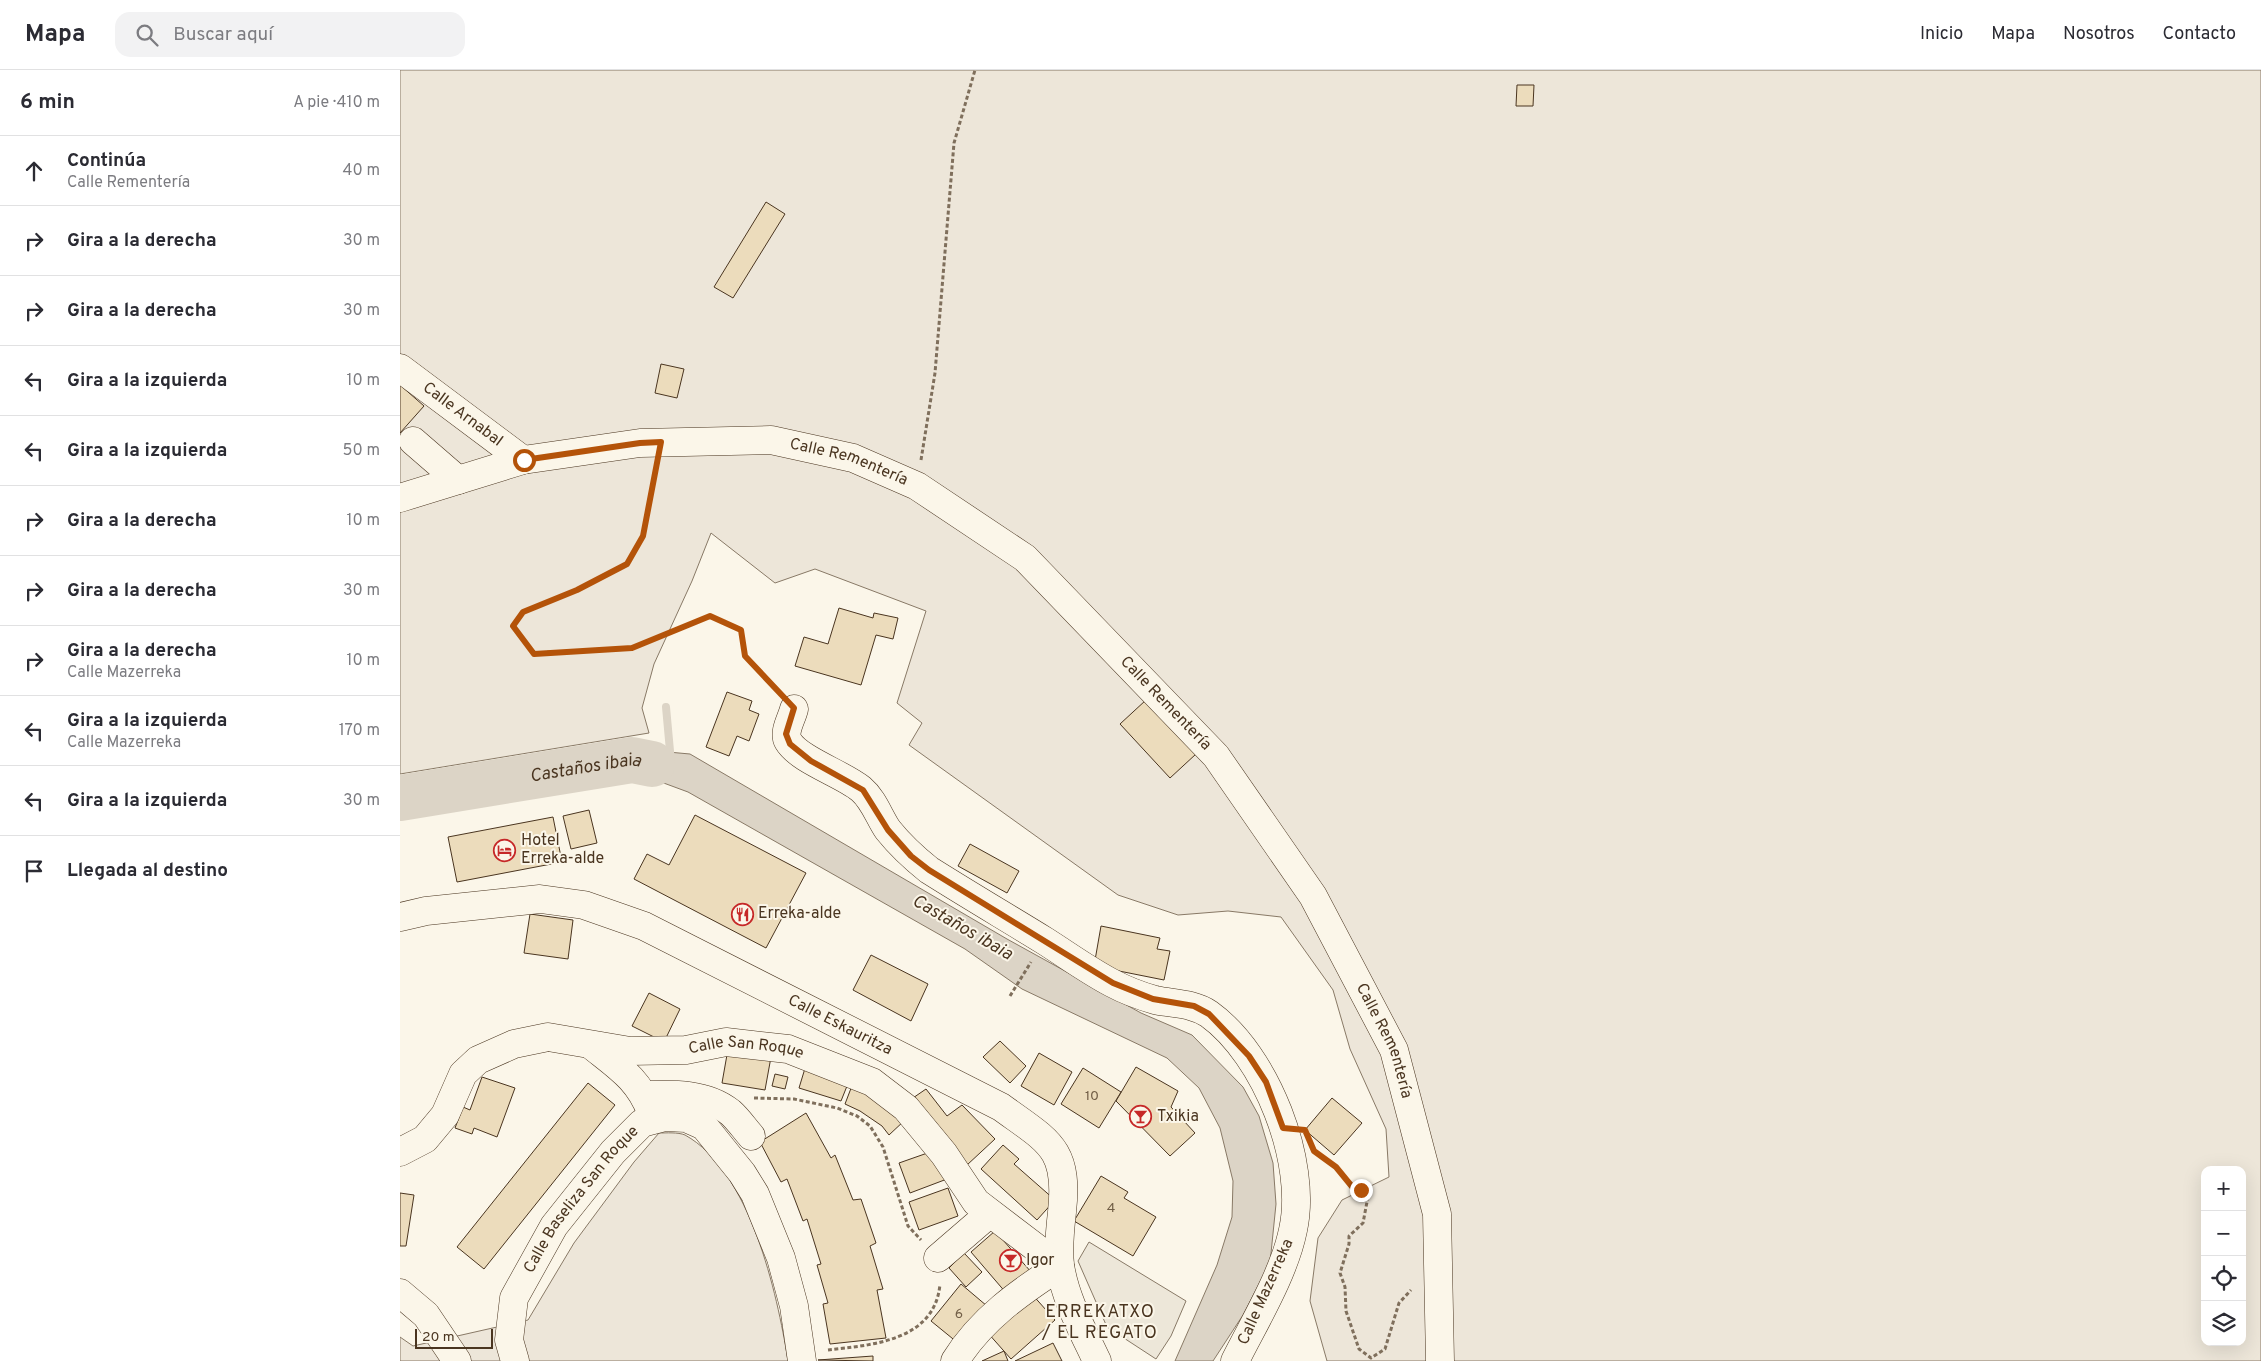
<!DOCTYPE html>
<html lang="es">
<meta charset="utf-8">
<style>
body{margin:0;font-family:Overpass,sans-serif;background:#f2f2f3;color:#2b2b33}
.controls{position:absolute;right:15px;bottom:15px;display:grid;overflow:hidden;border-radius:10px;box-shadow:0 5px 20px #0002}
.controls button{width:45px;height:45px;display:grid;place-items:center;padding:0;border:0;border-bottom:1px solid #e1e1e2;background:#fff;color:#2b2b33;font:25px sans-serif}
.scale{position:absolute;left:15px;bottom:12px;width:78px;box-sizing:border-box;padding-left:5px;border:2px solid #4a3520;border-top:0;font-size:14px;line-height:18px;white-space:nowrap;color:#4a3520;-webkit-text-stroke:4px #fbf6e9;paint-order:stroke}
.stop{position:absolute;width:15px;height:15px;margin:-11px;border:4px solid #b45309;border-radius:50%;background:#fff}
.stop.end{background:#b45309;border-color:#fff;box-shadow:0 1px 5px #0008}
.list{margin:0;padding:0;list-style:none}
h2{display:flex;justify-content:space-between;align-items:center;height:65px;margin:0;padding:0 20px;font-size:21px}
h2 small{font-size:16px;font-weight:400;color:#7c7c81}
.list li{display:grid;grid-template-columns:32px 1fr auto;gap:15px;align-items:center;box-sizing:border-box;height:70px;padding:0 20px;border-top:1px solid #e1e1e2}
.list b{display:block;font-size:19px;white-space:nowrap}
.list p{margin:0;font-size:16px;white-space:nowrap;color:#7c7c81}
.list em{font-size:16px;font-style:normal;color:#7c7c81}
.icon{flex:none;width:28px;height:28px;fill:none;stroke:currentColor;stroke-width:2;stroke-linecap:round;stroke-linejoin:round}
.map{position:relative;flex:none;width:1861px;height:1291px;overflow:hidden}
header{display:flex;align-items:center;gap:30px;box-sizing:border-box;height:70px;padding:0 25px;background:#fff;border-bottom:1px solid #e1e1e2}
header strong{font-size:24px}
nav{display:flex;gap:28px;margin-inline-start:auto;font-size:18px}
.search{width:350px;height:45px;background:#f2f2f3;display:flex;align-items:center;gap:12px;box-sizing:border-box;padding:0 18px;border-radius:15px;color:#7c7c81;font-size:19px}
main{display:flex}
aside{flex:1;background:#fff}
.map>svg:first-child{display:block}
</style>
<header>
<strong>Mapa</strong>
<div class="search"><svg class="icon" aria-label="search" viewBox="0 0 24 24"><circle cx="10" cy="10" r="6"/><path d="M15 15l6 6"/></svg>Buscar aquí</div>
<nav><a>Inicio</a><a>Mapa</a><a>Nosotros</a><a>Contacto</a></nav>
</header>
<main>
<aside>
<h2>6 min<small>A pie · 410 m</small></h2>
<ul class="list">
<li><svg class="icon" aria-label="ahead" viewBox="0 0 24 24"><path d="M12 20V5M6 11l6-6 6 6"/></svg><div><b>Continúa</b><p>Calle Rementería</p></div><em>40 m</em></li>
<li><svg class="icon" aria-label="right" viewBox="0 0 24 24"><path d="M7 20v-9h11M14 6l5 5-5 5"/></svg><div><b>Gira a la derecha</b></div><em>30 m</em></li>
<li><svg class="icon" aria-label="right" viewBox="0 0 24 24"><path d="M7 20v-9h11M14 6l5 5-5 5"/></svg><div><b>Gira a la derecha</b></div><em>30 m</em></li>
<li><svg class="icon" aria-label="left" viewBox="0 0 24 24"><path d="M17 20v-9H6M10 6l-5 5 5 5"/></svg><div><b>Gira a la izquierda</b></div><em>10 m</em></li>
<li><svg class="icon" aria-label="left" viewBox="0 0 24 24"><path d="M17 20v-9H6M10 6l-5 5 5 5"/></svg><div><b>Gira a la izquierda</b></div><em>50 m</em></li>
<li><svg class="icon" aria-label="right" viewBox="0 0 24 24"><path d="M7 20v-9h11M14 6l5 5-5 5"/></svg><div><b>Gira a la derecha</b></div><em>10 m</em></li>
<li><svg class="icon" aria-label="right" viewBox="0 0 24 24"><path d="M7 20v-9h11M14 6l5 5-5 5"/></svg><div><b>Gira a la derecha</b></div><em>30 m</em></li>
<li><svg class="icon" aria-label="right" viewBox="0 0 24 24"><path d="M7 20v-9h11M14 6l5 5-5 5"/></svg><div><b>Gira a la derecha</b><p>Calle Mazerreka</p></div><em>10 m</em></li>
<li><svg class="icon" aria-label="left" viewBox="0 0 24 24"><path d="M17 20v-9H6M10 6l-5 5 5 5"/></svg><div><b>Gira a la izquierda</b><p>Calle Mazerreka</p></div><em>170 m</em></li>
<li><svg class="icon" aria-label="left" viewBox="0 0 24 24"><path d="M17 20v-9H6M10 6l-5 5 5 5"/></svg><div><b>Gira a la izquierda</b></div><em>30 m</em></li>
<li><svg class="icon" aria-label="arrive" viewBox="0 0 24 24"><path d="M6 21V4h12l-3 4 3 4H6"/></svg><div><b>Llegada al destino</b></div></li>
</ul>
</aside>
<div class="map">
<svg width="1861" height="1291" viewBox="0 0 1861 1291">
<rect width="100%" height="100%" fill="#fbf6e9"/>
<g fill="#ede6d9" stroke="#887966" fill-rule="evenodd">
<path d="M0 0H1861V1291H927L910 1231 918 1168 942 1130 989 1107 986 1059 950 979 933 920 881 847 828 841 778 845 718 825 509 675 522 653 497 633 526 541 415 499 375 513 311 463 292 511 254 594 242 638 249 663 0 704ZM1805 1100H1842V1272H1805Z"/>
<path d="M259 1063C266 1063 278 1062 285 1065 350 1101 377 1222 388 1291H0V1267L13 1276 128 1250 174 1173 234 1092Z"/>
</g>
<polygon fill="#ede7d9" stroke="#887966" points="689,1172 786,1231 771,1266 756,1289 707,1257 678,1191"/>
<polygon fill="#dcd4c6" stroke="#887966" points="257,681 290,684 607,869 741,943 792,965 843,1017 859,1046 873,1093 876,1134 870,1193 843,1245 813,1291 775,1291 817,1195 832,1147 833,1111 820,1058 799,1018 767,988 622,919 565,879 288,722 242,705 188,697 229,682"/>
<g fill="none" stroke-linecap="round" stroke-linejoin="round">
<polyline stroke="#dcd4c6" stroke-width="8" points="266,637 271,692"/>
<path stroke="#dcd4c6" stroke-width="46" id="s1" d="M0 728 232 690 252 694"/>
</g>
<g fill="#ecdcbc" stroke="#4a3520">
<polygon points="1117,15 1134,15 1133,36 1116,36"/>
<polygon points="366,132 385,144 333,228 314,217"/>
<polygon points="261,294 284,299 277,328 255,323"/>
<polygon points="0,315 24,336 0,363"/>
<polygon points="439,538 473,548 474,543 498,548 493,569 476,565 461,615 395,596 404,567 428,574"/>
<polygon points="327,622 352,631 349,640 359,644 349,671 337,666 329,686 306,677"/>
<polygon points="746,630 796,684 770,708 720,654"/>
<polygon points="189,740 197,773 171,779 163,746"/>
<polygon points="295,745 406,803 366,878 234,809 247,784 269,795"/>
<polygon points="153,747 162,792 57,812 48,767"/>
<polygon points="570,774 619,801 607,823 558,796"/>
<polygon points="130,844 173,850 168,889 124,883"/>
<polygon points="701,856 760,868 757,879 770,881 764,910 694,896"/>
<polygon points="471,885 528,914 511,951 453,920"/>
<polygon points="249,923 280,939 264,972 232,956"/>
<polygon points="600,971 626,996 610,1013 583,987"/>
<polygon points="328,979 371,987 365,1020 322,1013"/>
<polygon points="639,983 672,1002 654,1035 621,1016"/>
<polygon points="406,995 449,1011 441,1031 399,1018"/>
<polygon points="736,997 778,1021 771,1037 795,1063 770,1086 716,1031"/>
<polygon points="683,998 721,1022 699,1058 661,1034"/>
<polygon points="375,1004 388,1007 385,1019 372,1016"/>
<polygon points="82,1007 115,1018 97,1067 74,1058 72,1064 55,1058 63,1037 70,1040"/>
<polygon points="188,1013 215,1035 84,1199 57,1177"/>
<polygon points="453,1013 505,1050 489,1065 482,1056 460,1041 445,1034"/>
<polygon points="526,1019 547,1046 562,1035 595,1069 567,1095 510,1030"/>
<polygon points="932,1028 962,1053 934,1085 905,1060"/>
<polygon points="406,1043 431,1088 435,1085 453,1130 461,1129 476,1173 470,1176 483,1219 477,1220 486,1268 430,1274 423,1234 428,1233 417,1195 421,1194 407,1149 403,1151 387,1109 381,1112 360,1072"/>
<polygon points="603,1075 619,1089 614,1094 655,1130 637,1150 581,1099"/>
<polygon points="536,1080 547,1109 510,1123 499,1093"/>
<polygon points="701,1106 728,1122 724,1128 756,1147 733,1186 674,1151"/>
<polygon points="548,1118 558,1146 519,1160 509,1132"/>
<polygon points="0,1123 14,1125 6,1176 0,1176"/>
<polygon points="595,1161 632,1203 607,1224 571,1182"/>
<polygon points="564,1183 582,1202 566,1217 549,1198"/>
<polygon points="561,1214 587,1236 558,1273 531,1251"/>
<polygon points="630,1222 655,1250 611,1289 587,1262"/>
<polygon points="653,1273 662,1291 615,1291"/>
<polygon points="604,1281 608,1291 582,1291"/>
<polygon points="473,1286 473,1291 418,1290"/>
</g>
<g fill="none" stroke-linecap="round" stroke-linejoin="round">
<defs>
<g id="minor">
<path id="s2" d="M0 298 123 390"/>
<polyline points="13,371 58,410"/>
<path id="s3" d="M0 428 123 390 240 373 371 370 453 388 517 416 625 488 816 686 913 826 994 980 1037 1144 1040 1291"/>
<path d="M394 639C392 648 383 662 388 671 399 690 443 704 461 719 474 730 479 747 488 760 500 775 514 788 529 800 567 824 606 847 645 871 667 885 689 901 712 913 725 920 741 926 755 930 773 934 793 933 809 944 866 985 908 1092 893 1160 884 1204 855 1251 835 1291"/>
<path id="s4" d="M0 847 26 841 140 829 184 835 244 856 601 1037C649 1072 669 1078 662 1142 660 1159 658 1178 660 1195 665 1229 683 1261 697 1291"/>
<path d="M191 975C217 996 239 1009 251 1042"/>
<path d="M245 1025C274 1024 306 1023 330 1042 338 1049 344 1058 351 1066"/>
<path id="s5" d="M0 1082 25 1069 45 1045 63 1004 78 990 114 974 148 967 230 981 286 980 326 972 388 979 472 1012 506 1038 544 1084 576 1132 660 1196C620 1222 581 1249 555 1291"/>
<polyline points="538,1188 589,1144"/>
<polyline points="0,1223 26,1245 57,1291"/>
<path id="s6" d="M115 1291 109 1270 114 1228 154 1156 213 1082 242 1053 265 1047 286 1048 304 1056 342 1103 355 1124 381 1188 394 1236 402 1291"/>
</g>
</defs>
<use href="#minor" stroke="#4a3520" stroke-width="29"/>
<g stroke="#7f6f5c" stroke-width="3" stroke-dasharray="4 2.5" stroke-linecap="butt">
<polyline points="521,390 535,303 554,73 575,0"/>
<polyline points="256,399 243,465 227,494 177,520 123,542 113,556 134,583 232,578 310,546 341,559 345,586 377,620"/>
<polyline points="610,926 631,892"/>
<polyline points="354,1028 394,1029 437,1038 457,1046 470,1056 483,1077 508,1156 521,1170"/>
<polyline points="918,1084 936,1097 954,1119 961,1120 970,1116 963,1153 949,1166 949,1174 940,1203 945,1217 946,1241 959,1279 971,1288 985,1279 999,1233 1011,1220"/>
<path d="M428 1280C472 1275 535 1271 540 1214"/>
</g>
<use href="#minor" stroke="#fbf6e9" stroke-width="28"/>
</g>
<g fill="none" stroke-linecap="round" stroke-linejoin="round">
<polyline stroke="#b45309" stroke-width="6" points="124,390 240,373 261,372 243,466 227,494 177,520 123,542 113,556 134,584 232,578 310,546 341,560 345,586 394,638 386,664 390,674 411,691 463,720 488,760 511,786 529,800 713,913 753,929 794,936 809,944 849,986 866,1012 883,1058 905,1060 914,1081 936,1097 954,1119 961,1120"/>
</g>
<defs>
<symbol id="hotel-ring" viewBox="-11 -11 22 22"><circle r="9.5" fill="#fbf6e9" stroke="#c62828" stroke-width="1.5"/><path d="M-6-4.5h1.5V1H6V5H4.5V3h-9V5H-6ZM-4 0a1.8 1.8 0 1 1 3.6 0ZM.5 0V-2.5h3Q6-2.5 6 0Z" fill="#c62828"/></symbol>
<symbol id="restaurant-ring" viewBox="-11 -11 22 22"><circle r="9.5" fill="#fbf6e9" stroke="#c62828" stroke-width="1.5"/><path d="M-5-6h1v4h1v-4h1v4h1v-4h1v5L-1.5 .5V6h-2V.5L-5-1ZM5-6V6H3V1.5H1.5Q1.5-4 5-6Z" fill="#c62828"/></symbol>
<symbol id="bar-ring" viewBox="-11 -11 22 22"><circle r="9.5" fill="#fbf6e9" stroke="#c62828" stroke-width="1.5"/><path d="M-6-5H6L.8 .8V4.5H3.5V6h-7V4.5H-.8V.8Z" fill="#c62828"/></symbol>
</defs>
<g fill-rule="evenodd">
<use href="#hotel-ring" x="92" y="768" width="25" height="25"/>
<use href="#restaurant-ring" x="330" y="832" width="25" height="25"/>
<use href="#bar-ring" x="728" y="1034" width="25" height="25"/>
<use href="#bar-ring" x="598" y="1178" width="25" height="25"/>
</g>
<g text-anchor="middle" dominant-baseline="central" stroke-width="4" stroke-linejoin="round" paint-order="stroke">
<g font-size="14" fill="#725f47">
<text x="692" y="1026">10</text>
<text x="711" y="1138">4</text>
<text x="559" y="1244">6</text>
</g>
<g font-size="16" fill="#4a3520" stroke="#fbf6e9">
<text stroke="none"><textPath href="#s2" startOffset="78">Calle Arnabal</textPath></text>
<text stroke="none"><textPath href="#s3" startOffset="459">Calle Rementería</textPath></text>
<text stroke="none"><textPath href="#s3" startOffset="864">Calle Rementería</textPath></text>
<text stroke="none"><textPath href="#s4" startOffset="469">Calle Eskauritza</textPath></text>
<text stroke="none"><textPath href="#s3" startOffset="1269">Calle Rementería</textPath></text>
<text stroke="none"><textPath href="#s5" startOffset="399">Calle San Roque</textPath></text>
<text stroke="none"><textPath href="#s6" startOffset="184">Calle Baseliza San Roque</textPath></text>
<text transform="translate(866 1222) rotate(-66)">Calle Mazerreka</text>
</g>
<g font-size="16" fill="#4a3520" stroke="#fbf6e9" text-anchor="start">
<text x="121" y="771">Hotel<tspan x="121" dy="18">Erreka-alde</tspan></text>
<text x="358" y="844">Erreka-alde</text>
<text x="757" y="1047">Txikia</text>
<text x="626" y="1191">Igor</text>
</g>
<g font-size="18" font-style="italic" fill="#4a3520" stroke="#fbf6e9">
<text stroke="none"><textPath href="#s1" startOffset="188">Castaños ibaia</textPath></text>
<text transform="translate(562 858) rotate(30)">Castaños ibaia</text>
</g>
<g font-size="18" letter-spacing="1" fill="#4a3520" stroke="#fbf6e9">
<text x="700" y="1242">ERREKATXO<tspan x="700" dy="21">/ EL REGATO</tspan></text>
</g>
</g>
</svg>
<div class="controls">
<button>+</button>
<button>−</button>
<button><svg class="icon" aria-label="locate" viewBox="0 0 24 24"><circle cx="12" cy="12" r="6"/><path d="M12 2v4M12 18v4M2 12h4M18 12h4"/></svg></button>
<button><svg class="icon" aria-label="layers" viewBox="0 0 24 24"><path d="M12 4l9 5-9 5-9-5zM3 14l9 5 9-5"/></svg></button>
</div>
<div class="scale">20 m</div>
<div class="stop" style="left:124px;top:390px"></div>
<div class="stop end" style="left:961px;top:1120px"></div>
</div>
</main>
